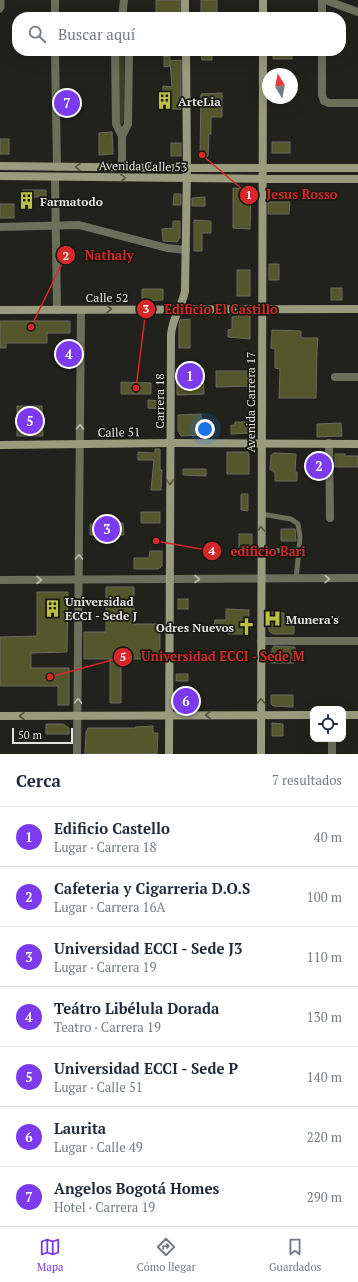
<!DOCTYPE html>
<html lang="es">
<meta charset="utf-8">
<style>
body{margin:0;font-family:"PT Serif",serif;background:#f2f2f3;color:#1f2937}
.controls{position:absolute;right:12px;bottom:12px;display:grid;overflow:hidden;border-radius:8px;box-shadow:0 4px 16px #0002}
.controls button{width:36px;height:36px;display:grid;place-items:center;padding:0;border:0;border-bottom:1px solid #e0e1e3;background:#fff;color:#1f2937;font:20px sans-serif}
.compass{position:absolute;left:262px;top:68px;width:36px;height:36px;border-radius:50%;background:#fff;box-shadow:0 4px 16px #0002;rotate:350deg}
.scale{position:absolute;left:12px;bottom:10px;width:61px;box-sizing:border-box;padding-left:4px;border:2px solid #e2e3de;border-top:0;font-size:11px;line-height:14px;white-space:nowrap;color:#e2e3de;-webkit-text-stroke:3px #181912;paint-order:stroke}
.you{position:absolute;left:205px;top:429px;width:14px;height:14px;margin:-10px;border:3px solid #fff;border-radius:50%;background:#1a73e8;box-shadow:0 0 0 6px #1a73e833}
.badge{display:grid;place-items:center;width:26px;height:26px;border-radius:50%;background:#7c3aed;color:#fff;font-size:13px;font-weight:700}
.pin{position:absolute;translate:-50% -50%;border:2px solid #fff;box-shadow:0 1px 4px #0006}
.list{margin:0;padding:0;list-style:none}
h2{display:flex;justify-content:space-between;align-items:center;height:52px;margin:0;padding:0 16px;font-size:17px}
h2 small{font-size:13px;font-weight:400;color:#747a83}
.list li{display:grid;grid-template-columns:26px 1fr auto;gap:12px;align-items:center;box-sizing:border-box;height:60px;padding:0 16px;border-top:1px solid #e0e1e3}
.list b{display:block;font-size:15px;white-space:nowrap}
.list p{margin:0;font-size:13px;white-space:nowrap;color:#747a83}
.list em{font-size:13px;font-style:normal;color:#747a83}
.icon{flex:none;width:22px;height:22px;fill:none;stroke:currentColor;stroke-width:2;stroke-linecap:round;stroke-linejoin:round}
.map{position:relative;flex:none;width:358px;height:754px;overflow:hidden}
.search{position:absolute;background:#fff;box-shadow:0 4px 16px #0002;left:12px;right:12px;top:12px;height:44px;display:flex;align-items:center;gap:10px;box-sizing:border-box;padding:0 14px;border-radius:16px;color:#747a83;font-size:15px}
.sheet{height:472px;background:#fff}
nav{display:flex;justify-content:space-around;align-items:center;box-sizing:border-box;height:56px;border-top:1px solid #e0e1e3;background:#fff;font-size:11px;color:#747a83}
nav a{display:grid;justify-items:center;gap:2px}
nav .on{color:#7c3aed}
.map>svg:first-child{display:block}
</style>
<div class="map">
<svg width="358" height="754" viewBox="0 0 358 754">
<rect width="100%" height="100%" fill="#21221b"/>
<polygon fill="#3d3f23" points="118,51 124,51 124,121 121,124 119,123"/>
<g fill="#54562c" stroke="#6a6b62">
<rect x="156" y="0" width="24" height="17"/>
<rect x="201" y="0" width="16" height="15"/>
<polygon points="201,51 212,51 212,60 202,60"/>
<rect x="273" y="51" width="19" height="8"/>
<polygon points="164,56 170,56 170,66 164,67"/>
<polygon points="181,60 181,109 158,109 158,98 163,98 163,86 172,87 170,61"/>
<polygon points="222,93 222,117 211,117 211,134 209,134 208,156 200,156 201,94"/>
<polygon points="112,132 113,154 99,155 99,133"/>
<rect x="0" y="139" width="9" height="15"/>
<rect x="272" y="142" width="18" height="11"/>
<rect x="171" y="143" width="10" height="13"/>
<polygon points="233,188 251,189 250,229 233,228"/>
<polygon points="22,190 46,190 46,197 32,197 32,206 22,206"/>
<polygon points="174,194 181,194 181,205 173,205"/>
<polygon points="205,197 205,206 192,206 192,198"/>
<polygon points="268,202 290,202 289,214 268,214"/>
<rect x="0" y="204" width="14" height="14"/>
<polygon points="194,220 211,221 211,233 202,233 202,251 194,251"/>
<polygon points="173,221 180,221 180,238 177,242 163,241 162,229 173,228"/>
<rect x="269" y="264" width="10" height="16"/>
<rect x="237" y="270" width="13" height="26"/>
<rect x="331" y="288" width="11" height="12"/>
<polygon points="142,289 163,289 163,300 142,301"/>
<polygon points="238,315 250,315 250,339 228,337 228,330 232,329 232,317 238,316"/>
<polygon points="190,319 190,348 179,348 179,324 180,320"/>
<polygon points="0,321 70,321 70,333 47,333 47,343 6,343 6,348 0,348"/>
<polygon points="272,330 301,331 301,338 318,338 317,350 316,398 279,398 280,369 275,368 275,349 271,348"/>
<polygon points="203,368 204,394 177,395 177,369"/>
<polygon points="216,371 253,371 254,386 216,387"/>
<polygon points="121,382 151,383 151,394 121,394"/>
<polygon points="148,400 162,401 162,409 148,408"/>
<polygon points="17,406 42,406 43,436 17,436"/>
<polygon points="201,414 202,435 181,436 178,431 178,415"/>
<polygon points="235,422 250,422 250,433 231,434 231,425 235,425"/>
<polygon points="341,423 342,436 317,437 317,424"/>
<polygon points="155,449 160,449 160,470 162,470 161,490 151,490 154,460 138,460 138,452 155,453"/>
<polygon points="227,452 248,452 249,455 249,474 227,474"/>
<polygon points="274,453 296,454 295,472 297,472 297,481 275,481 275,472 273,472 273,470 270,470 271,455"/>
<polygon points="314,454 324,454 324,478 313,478"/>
<polygon points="335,454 345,454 345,456 358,456 358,467 335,467"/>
<polygon points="183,469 206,469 206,476 183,475"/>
<polygon points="241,494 248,494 248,511 241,510"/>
<rect x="141" y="512" width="19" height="11"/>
<polygon points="123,523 124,535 90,535 90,524"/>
<polygon points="281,529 295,529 296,541 281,541"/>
<rect x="239" y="534" width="13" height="22"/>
<polygon points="150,551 162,551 162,565 161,567 158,569 134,569 134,558 149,558"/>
<polygon points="106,587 134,587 134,624 160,624 160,659 121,659 121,703 110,703 110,659 84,659 84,632 106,632"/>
<polygon points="37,592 68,592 67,652 31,653 31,668 69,668 69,705 58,705 58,686 0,686 0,637 37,636"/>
<rect x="178" y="599" width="10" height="10"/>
<polygon points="226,609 249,610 248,634 228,634 228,629 214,628 215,620 226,620"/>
<polygon points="269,612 284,613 284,623 294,623 294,634 273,634 270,632 269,630"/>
<polygon points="274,646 295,647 294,663 271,663 272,649"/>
<rect x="176" y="674" width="12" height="7"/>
<polygon points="175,694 196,694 197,707 175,707"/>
<polygon points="271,695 293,695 293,707 273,706 271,704"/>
<polygon points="272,723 283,724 283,736 272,736"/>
<polygon points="46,724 63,724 69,728 69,734 46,734"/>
<polygon points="153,726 153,733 158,733 157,754 85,754 86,732 88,728 135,728 135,727"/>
</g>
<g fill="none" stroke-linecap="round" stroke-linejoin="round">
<g stroke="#6d6f5d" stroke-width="5">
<polyline points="0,10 2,7 2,0"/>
<polyline points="261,551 299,550 300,537 298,524 291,519 261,514"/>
<polyline points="296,579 299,550"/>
</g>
<g stroke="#6d6f5d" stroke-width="8">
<polyline points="55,0 55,17"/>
<polyline points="322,0 322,17"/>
<polyline points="325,0 358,12"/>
<polyline points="122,17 124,0"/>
<polyline points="55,51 57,167"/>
<polyline points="115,51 116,124 122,136 122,167"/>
<polyline points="322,51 322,95 324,101 329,103 358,103"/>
<polyline points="122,136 128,124 129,51"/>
<polyline points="55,177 57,310"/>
<polyline points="0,227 79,225 167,248 186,250"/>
<polyline points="335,377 358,377"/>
<polyline points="329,443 330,518"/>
<polyline points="0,580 358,578"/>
<polyline points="261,641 358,641"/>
<polyline points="332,739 332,754"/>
<polyline points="77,754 81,310"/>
</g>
<g stroke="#999b7e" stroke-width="8">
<polyline points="185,0 185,17"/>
<polyline points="263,17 263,0"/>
<polyline points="0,166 177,168 358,168"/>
<polyline points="0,176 270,179 358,179"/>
<polyline points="0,310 358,309"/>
<polyline points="0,445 171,443 358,444"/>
<polyline points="343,715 358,715"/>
<polyline points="0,716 313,715"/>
<path d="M169 754 171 335C172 318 182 307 185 291L187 168 186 51"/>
<polyline points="261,754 263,51"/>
</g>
</g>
<defs><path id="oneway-chevron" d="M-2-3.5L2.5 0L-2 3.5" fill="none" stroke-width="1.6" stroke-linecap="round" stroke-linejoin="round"/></defs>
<g stroke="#525443">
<use href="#oneway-chevron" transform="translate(78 167) rotate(-179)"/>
<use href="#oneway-chevron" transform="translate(123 178) rotate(1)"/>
<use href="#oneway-chevron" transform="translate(109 309)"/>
<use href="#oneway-chevron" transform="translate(170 482) rotate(90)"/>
<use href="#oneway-chevron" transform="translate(261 529) rotate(-90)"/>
<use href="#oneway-chevron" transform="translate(261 701) rotate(-90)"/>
<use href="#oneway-chevron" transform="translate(208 715) rotate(180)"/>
<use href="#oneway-chevron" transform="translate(22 716) rotate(180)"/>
</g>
<g stroke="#b9bab1">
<use href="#oneway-chevron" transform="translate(80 427) rotate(-89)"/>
<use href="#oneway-chevron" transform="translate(79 557) rotate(-89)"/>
<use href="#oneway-chevron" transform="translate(197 579)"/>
<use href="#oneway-chevron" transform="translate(327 579)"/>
<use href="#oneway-chevron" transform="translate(39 580)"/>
<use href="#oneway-chevron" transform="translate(78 701) rotate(-89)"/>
</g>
<defs>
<symbol id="building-bare" viewBox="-9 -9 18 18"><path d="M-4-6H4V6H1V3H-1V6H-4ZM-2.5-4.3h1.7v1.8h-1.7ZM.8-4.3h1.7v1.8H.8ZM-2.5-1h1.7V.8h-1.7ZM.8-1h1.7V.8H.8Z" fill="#bbc045" stroke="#181912" stroke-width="2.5" paint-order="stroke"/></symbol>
<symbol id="hospital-bare" viewBox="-9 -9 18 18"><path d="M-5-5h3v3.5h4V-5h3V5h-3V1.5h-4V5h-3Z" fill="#bbc045" stroke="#181912" stroke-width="2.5" paint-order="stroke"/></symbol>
<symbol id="church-bare" viewBox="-9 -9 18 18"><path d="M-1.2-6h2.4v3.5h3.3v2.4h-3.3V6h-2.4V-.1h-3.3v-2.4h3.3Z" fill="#bbc045" stroke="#181912" stroke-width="2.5" paint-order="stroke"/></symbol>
</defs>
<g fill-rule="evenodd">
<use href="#building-bare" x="152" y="88" width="25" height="25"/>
<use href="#building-bare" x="14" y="188" width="25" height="25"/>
<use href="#building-bare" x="40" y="596" width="25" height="25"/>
<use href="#hospital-bare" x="260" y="606" width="25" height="25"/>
<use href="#church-bare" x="234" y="614" width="25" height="25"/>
</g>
<g text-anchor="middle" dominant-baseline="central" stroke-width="3.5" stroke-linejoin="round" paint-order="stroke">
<g font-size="12" font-weight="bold" fill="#e2e3de" stroke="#181912" text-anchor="start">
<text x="178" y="101">ArteLia</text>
<text x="40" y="201">Farmatodo</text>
<text x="65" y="601">Universidad<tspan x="65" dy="14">ECCI - Sede J</tspan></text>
<text x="286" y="619">Munera's</text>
<text x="234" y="627" text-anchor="end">Odres Nuevos</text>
</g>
<g font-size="12" fill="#e2e3de" stroke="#181912">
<text transform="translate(143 166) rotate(1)">Avenida Calle 53</text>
<text x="107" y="297">Calle 52</text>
<text transform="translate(159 401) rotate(-90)">Carrera 18</text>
<text transform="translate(250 402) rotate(-90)">Avenida Carrera 17</text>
<text transform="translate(119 432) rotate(-1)">Calle 51</text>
</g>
</g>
<path fill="none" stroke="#d62828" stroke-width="1.5" d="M202 155L249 195M31 327L66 255M136 388L146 309M156 541L212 551M50 677L123 657"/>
<g fill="#d62828" stroke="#181912" stroke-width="1.5">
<circle cx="202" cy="155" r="4"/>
<circle cx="31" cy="327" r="4"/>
<circle cx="136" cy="388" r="4"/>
<circle cx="156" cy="541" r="4"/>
<circle cx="50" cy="677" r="4"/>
<circle cx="249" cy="195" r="10"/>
<circle cx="66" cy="255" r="10"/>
<circle cx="146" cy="309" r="10"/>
<circle cx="212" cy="551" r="10"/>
<circle cx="123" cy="657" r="10"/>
</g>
<g font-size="12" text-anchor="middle" font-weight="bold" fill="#fff">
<text x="249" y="199">1</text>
<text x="66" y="260">2</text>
<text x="146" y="313">3</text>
<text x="212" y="555">4</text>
<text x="123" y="661">5</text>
</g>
<g font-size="13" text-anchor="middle" font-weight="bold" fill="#d62828" stroke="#181912" stroke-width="3.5" stroke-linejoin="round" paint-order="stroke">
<text x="302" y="199">Jesus Rosso</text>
<text x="109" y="260">Nathaly</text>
<text x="221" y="314">Edificio El Castillo</text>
<text x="268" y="556">edificio Bari</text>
<text x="223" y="661">Universidad ECCI - Sede M</text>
</g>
</svg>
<div class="controls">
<button><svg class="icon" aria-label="locate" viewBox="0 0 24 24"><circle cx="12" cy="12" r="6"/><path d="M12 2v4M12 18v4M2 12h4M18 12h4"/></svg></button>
</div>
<svg class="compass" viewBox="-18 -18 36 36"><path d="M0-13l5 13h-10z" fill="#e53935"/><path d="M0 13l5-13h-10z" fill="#747a83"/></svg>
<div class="scale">50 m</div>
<div class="you"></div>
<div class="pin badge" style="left:190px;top:376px">1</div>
<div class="pin badge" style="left:319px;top:466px">2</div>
<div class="pin badge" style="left:107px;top:529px">3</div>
<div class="pin badge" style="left:69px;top:354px">4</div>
<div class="pin badge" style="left:30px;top:421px">5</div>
<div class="pin badge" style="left:186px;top:701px">6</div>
<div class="pin badge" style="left:67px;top:103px">7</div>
<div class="search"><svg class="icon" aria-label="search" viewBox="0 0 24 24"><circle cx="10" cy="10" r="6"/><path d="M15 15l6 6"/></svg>Buscar aquí</div>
</div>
<section class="sheet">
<h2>Cerca<small>7 resultados</small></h2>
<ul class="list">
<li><span class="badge">1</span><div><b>Edificio Castello</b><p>Lugar · Carrera 18</p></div><em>40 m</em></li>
<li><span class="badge">2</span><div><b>Cafeteria y Cigarreria D.O.S</b><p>Lugar · Carrera 16A</p></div><em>100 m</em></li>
<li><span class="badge">3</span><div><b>Universidad ECCI - Sede J3</b><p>Lugar · Carrera 19</p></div><em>110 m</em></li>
<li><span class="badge">4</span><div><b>Teátro Libélula Dorada</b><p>Teatro · Carrera 19</p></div><em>130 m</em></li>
<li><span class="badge">5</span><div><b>Universidad ECCI - Sede P</b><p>Lugar · Calle 51</p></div><em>140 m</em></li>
<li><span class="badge">6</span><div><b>Laurita</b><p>Lugar · Calle 49</p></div><em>220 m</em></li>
<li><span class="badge">7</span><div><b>Angelos Bogotá Homes</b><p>Hotel · Carrera 19</p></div><em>290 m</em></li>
</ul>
</section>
<nav>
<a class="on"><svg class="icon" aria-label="map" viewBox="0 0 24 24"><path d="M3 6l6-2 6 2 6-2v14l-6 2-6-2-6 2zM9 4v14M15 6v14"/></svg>Mapa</a>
<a><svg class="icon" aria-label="directions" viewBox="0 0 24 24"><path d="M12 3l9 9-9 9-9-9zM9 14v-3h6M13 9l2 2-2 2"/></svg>Cómo llegar</a>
<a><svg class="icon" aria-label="saved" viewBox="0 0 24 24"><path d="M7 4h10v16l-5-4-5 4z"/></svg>Guardados</a>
</nav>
